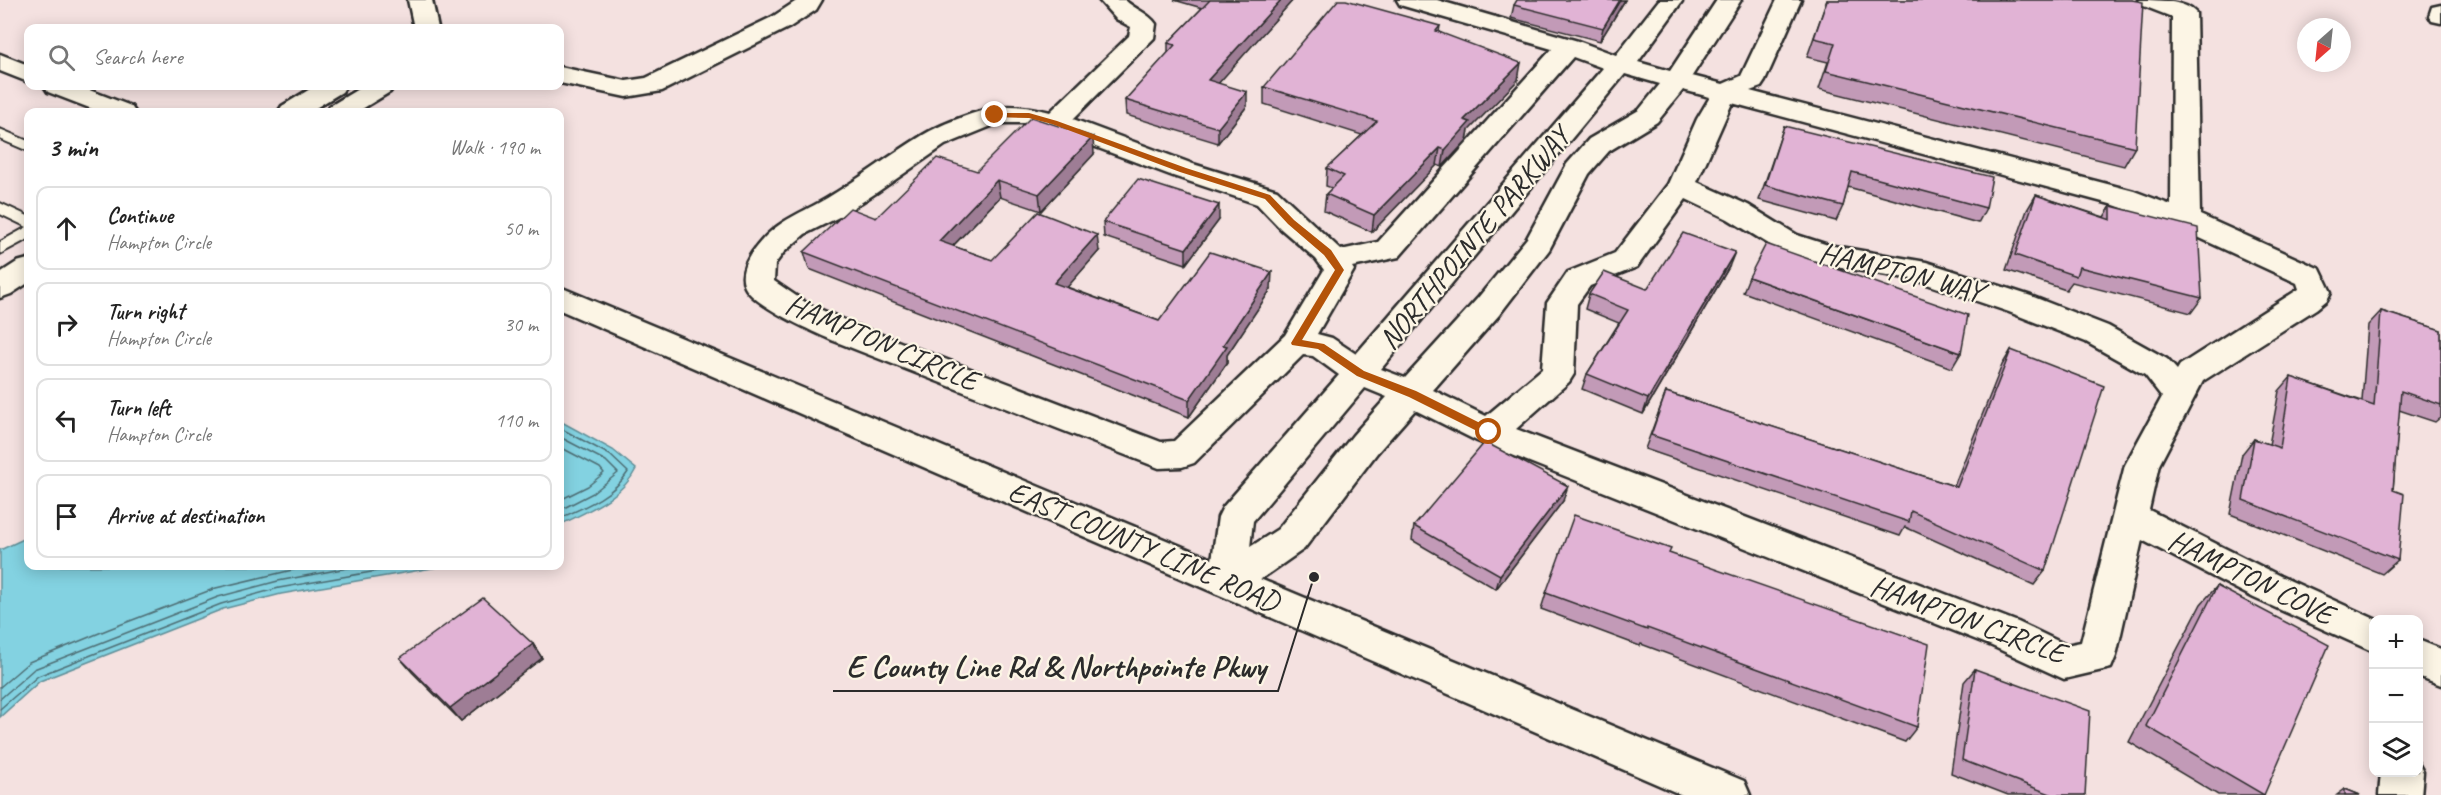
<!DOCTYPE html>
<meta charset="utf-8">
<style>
body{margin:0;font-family:Caveat,sans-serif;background:#f2f2f2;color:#222}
.controls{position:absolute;right:18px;bottom:18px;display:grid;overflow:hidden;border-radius:12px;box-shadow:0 3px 15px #0003}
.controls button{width:54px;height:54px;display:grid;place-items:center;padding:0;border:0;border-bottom:2px solid #e0e0e0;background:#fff;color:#222;font:30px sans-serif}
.compass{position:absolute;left:2297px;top:18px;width:54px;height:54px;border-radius:50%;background:#fff;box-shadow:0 3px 15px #0003;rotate:207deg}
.stop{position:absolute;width:18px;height:18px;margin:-14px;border:4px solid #b45309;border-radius:50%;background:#fff}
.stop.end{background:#b45309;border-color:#fff;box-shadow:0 2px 6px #0008}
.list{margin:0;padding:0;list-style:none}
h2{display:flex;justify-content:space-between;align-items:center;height:78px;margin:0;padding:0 24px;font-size:26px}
h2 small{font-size:20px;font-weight:400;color:#767676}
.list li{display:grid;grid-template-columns:39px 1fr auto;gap:18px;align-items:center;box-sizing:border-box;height:84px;margin:0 12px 12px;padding:0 12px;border:2px solid #e0e0e0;border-radius:12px}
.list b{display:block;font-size:22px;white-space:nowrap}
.list p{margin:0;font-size:20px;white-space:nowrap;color:#767676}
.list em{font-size:20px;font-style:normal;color:#767676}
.icon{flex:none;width:33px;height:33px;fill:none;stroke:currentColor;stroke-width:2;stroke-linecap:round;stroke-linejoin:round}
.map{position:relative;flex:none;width:2441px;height:795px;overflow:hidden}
.search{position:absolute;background:#fff;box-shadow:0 3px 15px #0003;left:24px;top:24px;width:540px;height:66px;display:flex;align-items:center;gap:15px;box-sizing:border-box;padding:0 21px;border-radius:12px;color:#767676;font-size:22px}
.panel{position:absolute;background:#fff;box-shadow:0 3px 15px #0003;left:24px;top:108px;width:540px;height:462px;border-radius:12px}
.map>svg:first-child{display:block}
</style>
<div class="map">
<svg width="2441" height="795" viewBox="0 0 2441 795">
<rect width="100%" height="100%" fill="#f4e1e0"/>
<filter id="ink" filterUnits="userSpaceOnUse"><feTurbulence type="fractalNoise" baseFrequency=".0167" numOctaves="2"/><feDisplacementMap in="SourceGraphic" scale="12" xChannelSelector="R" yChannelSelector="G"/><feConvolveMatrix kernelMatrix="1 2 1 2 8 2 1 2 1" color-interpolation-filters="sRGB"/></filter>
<g filter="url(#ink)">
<g fill="#83d2e1" stroke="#608f98" stroke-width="1.5">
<path d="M560 421 613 450 636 469C622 498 587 511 560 525Z"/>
<polygon points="28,537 28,566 444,566 281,594 223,609 40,681 0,717 0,550"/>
</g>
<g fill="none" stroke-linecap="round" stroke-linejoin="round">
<g stroke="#4e6e74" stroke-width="1.5">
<path d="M560 428 610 455 628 472C613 496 585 507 560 518"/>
<polyline points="560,437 606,461 618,473 593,493 560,510"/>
<polyline points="560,447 600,468 604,473 588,486 560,500"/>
<polyline points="0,687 29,662 109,629 216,588 309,566"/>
<polyline points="0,699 34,669 218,597 278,581 358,566"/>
<polyline points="0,709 38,676 221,604 279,588 406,566"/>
</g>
<defs>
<g id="lane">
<polygon points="0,129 28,141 28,151 0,139"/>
<polygon points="0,203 28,216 28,239 0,254 0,242 27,227 0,214"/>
</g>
<g id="street">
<polygon points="408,0 432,0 438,28 414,28"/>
<polygon points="798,0 822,0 816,10 790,27 662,91 626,97 560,83 560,67 626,81 646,78 772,17"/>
<path d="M1099 0H1125C1134 9 1149 13 1156 24L1154 38 1073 119 1193 164 1277 190 1341 250 1378 242 1552 49 1400 5 1397 0H1437L1578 41 1616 55 1659 0H1683L1638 62 1670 71 1717 0H1741L1692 76 1723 84 1741 76 1777 0H1801L1765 81 1761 87 1750 91 2134 191 2171 205 2172 17 2141 5 2138 0C2156 0 2185 0 2196 13L2200 215 2320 269 2331 292 2327 300 2316 309 2203 381 2159 465 2149 510 2280 576 2377 620H2374V652L2254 598 2142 540 2116 656 2111 668 2064 679 1992 646 1477 441 1415 410 1377 453 1304 549 1241 593 1228 597 1215 593 1209 582 1218 517 1223 507 1339 375 1313 356 1303 355 1194 463 1182 467 1159 468 834 341C814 332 754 306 745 287 737 270 752 251 763 239 782 218 809 210 832 195 863 176 892 154 923 135 941 124 967 115 987 109 1007 103 1030 107 1050 112L1129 36 1131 27 1116 19ZM1573 57 1603 68 1356 354 1332 338 1317 334 1354 270 1352 267 1399 257ZM1625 74 1660 84 1639 110 1589 139 1567 164 1527 238 1477 299 1405 378 1381 369ZM1683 90 1710 97 1697 119 1668 184 1615 253 1568 272 1547 303 1542 369 1486 416 1433 390 1499 315 1549 250 1589 174 1609 151 1657 122ZM1732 103 2114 205 2176 227 2297 283 2299 289 2180 365 2177 370 2167 359 2108 326 2031 296 1926 262 1828 245 1797 235 1748 205 1697 182ZM999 123H1028L1045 128 1173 176 1257 204 1281 229 1316 259 1324 270 1285 335 1174 441 1161 442 856 325 808 304 774 281 775 264 784 252 805 234 839 217 876 193 945 145ZM1686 199 1728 219 1777 249 1825 265 1912 279 2009 312 2086 342 2145 375 2162 397 2125 465 2081 642 2066 645 2018 622 1516 429 1569 382 1574 374 1577 304 1590 286 1637 267ZM1365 388 1387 397 1353 435 1278 529 1250 547 1253 521Z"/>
<polygon points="2441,5 2441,23 2432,21 2429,16 2432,7"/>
<polygon points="315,86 346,86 342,92 309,112 278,112 282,106"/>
<polygon points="363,86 394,86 390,92 357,112 326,112 330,106"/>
<polygon points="28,259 28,283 11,294 0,298 0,273 17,262"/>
<polygon points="2418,640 2441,649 2441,685 2418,676"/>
<polygon points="2418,763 2423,772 2421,795 2379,795 2381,772 2418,772"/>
</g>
<g id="secondary">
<polygon points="0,54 28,65 28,82 0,71"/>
<polygon points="44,86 79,86 131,106 135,112 100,112 48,92"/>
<polygon points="560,287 1744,781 1750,795 1682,795 560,310"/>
</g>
</defs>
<use href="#lane" stroke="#2b2b2b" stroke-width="4"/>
<use href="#street" stroke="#2b2b2b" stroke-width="5"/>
<use href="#secondary" stroke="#2b2b2b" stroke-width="5"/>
<use href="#lane" fill="#fcf5e5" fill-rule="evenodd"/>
<use href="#street" fill="#fcf5e5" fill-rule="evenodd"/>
<use href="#secondary" fill="#fcf5e5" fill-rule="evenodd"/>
</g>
<g fill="#c29ab7" stroke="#2b2b2b" stroke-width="1.5">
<polygon points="1174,0 1293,0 1218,83 1247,106 1218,143 1126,115 1125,100 1168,53 1168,43 1202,8"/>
<polygon points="1625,0 1600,41 1511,18 1514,5"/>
<polygon points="1827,0 2132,0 2135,147 2124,166 1819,89 1828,62 1807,57"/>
<polygon points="1440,26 1439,32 1518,80 1469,130 1467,140 1442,167 1437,165 1372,232 1324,211 1326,194 1332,188 1326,186 1327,168 1362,135 1264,104 1264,87"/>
<polygon points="1784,126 1986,208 1978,223 1848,187 1843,206 1836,221 1759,200"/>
<polygon points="1094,154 1041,211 1000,197 953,246 992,260 1099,251 1067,287 1159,321 1271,289 1227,355 1227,363 1189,417 809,269 804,252 977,171"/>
<polygon points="2036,195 2104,217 2111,206 2202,298 2191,313 2072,282 2066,290 2006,270 2027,210"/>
<polygon points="1219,220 1186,264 1104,237 1103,222"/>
<polygon points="1729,267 1643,414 1582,389 1587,374 1619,323 1585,309 1589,294 1647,289"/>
<polygon points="1749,277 1961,353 1952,368 1743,292"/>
<polygon points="2381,311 2441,330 2441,417 2435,422 2399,410 2393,490 2398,560 2382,574 2230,514 2242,454 2254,439 2269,445 2279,391 2291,377 2362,401 2368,325"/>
<polygon points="2011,350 2045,571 2034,585 1905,527 1900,536 1645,449 1666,392 1954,486 2002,365"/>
<polygon points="1563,501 1496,589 1412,540 1414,526"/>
<polygon points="1669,553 1917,727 1905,742 1641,644 1640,646 1541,609 1546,593"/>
<polygon points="2217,586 2264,795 2218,795 2129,742 2201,604"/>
<polygon points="533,644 542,658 461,721 412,672 400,658"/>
<polygon points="1975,669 2085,795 2008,795 1951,773 1964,682"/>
<polygon points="2345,789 2360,795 2337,795"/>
</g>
<g fill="#9e7d95" stroke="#2b2b2b" stroke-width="1.5">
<polygon points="1281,0 1293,0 1208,95 1208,80"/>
<polygon points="1620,0 1625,0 1600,41 1603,28"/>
<polygon points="1521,63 1518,80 1469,130 1467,140 1442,167 1445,150 1464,120"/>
<polygon points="1247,92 1247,106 1218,143 1218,128"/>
<polygon points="1093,137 1094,154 1041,211 1039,194"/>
<polygon points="1440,148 1437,165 1372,232 1374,215"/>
<polygon points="997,180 1000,197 942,257 939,241"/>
<polygon points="1219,205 1219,220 1186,264 1186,249"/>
<polygon points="1097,235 1099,251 1056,300 1054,283"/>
<polygon points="1735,252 1729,267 1643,414 1648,399"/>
<polygon points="1272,272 1271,289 1227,355 1227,363 1189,417 1189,400 1223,345"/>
<polygon points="1568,486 1563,501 1496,589 1500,575"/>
<polygon points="533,644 542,658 461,721 450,708"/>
</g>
<g fill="#e1b3d5" stroke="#2b2b2b" stroke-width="1.5">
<polygon points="1210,0 1281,0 1208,80 1247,92 1218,128 1125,100 1175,45 1168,43"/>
<polygon points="1338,0 1346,0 1440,26 1436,31 1521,63 1464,120 1470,122 1445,150 1440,148 1374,215 1326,194 1344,176 1327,168 1377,121 1264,87"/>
<polygon points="1517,0 1620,0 1603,28 1514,5"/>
<polygon points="1827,0 2132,0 2143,2 2135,147 1826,71 1835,43 1814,38"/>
<polygon points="1031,117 1093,137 1039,194 997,180 939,241 992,260 1038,212 1097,235 1054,283 1159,321 1210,252 1272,272 1223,345 1227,346 1189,400 804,252 850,208 876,218 937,158 977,171"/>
<polygon points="1784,126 1992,177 1986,208 1852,172 1843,206 1765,185"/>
<polygon points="1138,179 1219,205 1186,249 1103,222"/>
<polygon points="2036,195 2111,220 2111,206 2198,228 2202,298 2079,267 2076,276 2015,255"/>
<polygon points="1683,233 1735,252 1648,399 1587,374 1628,310 1589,294 1604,272 1647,289"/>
<polygon points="1766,244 1968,315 1961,353 1749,277"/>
<polygon points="2381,311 2441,330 2441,405 2401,391 2393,490 2404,494 2398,560 2243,500 2254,439 2280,448 2291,377 2374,406"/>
<polygon points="2011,350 2104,386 2045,571 1911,511 1909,522 1651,435 1666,392 1957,487"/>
<polygon points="1485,442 1568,486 1500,575 1414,526"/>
<polygon points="1574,515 1671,549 1669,553 1929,644 1917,727 1647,628 1647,630 1546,593"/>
<polygon points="2217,586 2329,645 2264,795 2146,726"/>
<polygon points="483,598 533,644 450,708 400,658"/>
<polygon points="1975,669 2090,711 2085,795 2053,795 1962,760"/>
<polygon points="2345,789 2360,795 2345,795"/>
</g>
</g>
<polygon fill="#b45309" points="995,113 1029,113 1057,121 1186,168 1270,195 1294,220 1331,250 1344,270 1302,340 1324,344 1364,371 1416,391 1492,429 1492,435 1485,435 1409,397 1357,376 1318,349 1292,345 1291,343 1335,270 1324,255 1288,224 1265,199 1180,172 1052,124 1029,118 992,117 991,115"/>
<g text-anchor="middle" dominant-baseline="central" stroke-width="4.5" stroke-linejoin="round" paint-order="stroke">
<g font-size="30" fill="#2b2b2b" stroke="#fcf5e5">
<text transform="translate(1474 238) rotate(-50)">NORTHPOINTE PARKWAY</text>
<text transform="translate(1901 272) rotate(14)">HAMPTON WAY</text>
<text transform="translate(882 342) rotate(23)">HAMPTON CIRCLE</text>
<text transform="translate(1144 546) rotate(23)">EAST COUNTY LINE ROAD</text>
<text transform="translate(2251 577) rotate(26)">HAMPTON COVE</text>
<text transform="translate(1968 619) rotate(20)">HAMPTON CIRCLE</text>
</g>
</g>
<path fill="none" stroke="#2b2b2b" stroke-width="2" d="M1314 577L1278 691H833"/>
<circle fill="#2b2b2b" stroke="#fcf5e5" stroke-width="2" cx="1314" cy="577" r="6"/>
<g font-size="32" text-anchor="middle" font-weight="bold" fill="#2b2b2b" stroke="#fcf5e5" stroke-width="4.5" stroke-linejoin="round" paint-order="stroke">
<text x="1056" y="677">E County Line Rd &amp; Northpointe Pkwy</text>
</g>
</svg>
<div class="controls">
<button>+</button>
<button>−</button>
<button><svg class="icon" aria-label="layers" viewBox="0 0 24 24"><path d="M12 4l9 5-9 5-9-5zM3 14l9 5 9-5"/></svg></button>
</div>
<svg class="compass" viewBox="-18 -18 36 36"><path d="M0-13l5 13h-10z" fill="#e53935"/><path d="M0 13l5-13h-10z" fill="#767676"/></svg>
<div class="stop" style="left:1489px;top:432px"></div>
<div class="stop end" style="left:995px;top:115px"></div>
<div class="search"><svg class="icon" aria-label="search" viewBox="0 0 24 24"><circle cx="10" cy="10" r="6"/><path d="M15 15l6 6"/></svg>Search here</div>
<section class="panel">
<h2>3 min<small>Walk · 190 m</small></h2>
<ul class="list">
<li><svg class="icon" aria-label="ahead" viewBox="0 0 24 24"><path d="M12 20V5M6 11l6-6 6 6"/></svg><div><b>Continue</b><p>Hampton Circle</p></div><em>50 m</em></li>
<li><svg class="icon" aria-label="right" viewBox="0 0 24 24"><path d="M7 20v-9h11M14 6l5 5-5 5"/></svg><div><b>Turn right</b><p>Hampton Circle</p></div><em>30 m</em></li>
<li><svg class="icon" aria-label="left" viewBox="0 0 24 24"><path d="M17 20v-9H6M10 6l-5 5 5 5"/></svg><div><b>Turn left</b><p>Hampton Circle</p></div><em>110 m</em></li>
<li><svg class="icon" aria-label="arrive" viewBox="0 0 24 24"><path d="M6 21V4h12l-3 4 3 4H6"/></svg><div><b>Arrive at destination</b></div></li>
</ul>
</section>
</div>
